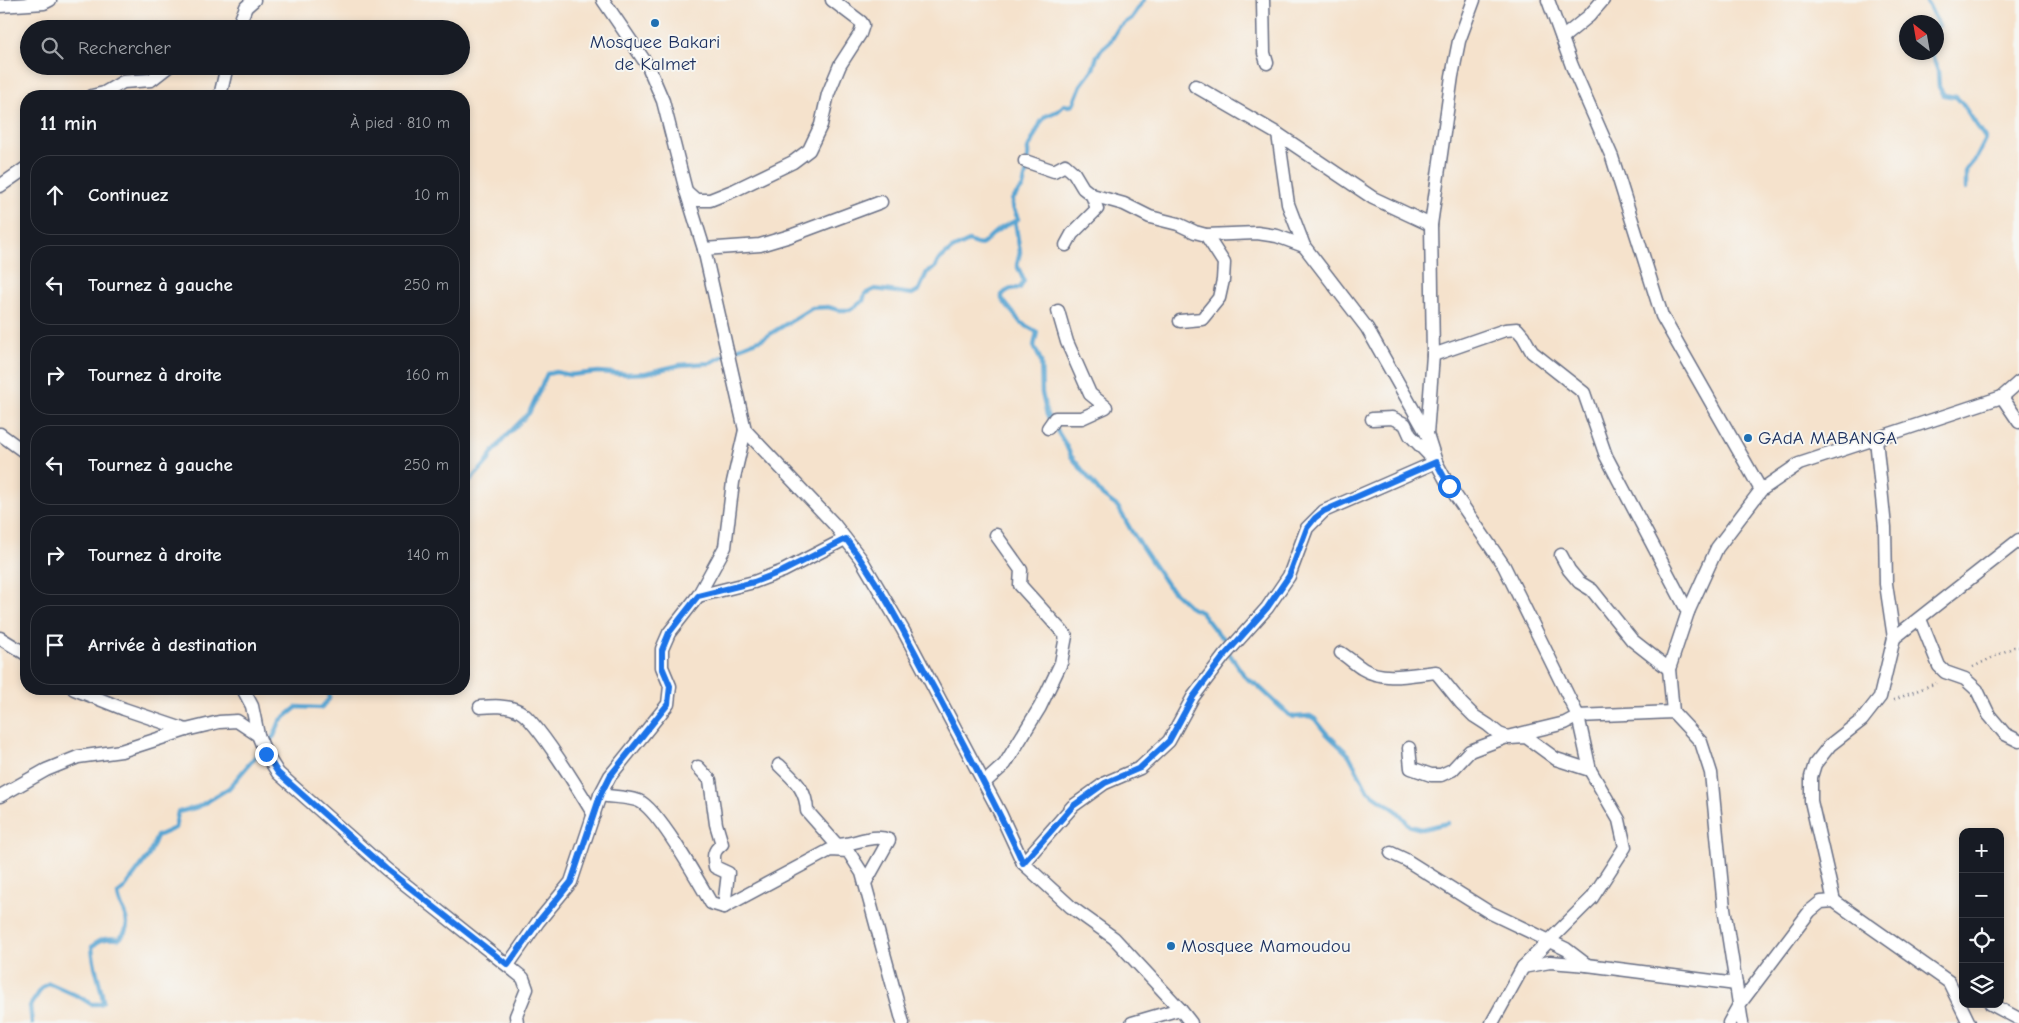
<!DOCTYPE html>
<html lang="fr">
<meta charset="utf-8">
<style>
body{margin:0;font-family:"Comic Neue",sans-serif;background:#242831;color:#f1f3f6}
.controls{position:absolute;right:15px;bottom:15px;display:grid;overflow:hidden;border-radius:10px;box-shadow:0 2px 8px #0003}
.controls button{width:45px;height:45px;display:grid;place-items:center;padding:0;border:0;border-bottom:1px solid #363941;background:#171b24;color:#f1f3f6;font:25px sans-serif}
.compass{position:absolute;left:1899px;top:15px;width:45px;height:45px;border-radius:50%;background:#171b24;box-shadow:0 2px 8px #0003;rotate:329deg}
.stop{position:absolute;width:15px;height:15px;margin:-11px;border:4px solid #1a73e8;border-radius:50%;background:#fff}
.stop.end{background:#1a73e8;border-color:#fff;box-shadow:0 1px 5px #0008}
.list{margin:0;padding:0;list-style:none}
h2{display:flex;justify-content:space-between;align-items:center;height:65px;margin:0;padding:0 20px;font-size:21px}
h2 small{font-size:16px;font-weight:400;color:#9ea1a6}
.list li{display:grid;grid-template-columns:32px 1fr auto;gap:15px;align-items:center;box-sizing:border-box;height:80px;margin:0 10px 10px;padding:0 10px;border:1px solid #363941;border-radius:20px}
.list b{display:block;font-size:19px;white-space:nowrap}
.list em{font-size:16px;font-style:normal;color:#9ea1a6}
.icon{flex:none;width:28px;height:28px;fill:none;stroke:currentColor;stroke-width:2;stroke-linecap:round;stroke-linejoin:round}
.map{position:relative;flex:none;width:2019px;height:1023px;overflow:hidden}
.search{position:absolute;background:#171b24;box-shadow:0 2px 8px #0003;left:20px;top:20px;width:450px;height:55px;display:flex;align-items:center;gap:12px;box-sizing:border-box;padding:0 18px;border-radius:28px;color:#9ea1a6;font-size:19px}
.panel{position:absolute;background:#171b24;box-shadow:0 2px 8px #0003;left:20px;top:90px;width:450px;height:605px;border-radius:20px}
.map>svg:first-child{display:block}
</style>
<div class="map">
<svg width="2019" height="1023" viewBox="0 0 2019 1023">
<rect width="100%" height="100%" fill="#f6f6f2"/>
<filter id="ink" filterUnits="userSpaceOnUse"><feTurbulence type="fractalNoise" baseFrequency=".02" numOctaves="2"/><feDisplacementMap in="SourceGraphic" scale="10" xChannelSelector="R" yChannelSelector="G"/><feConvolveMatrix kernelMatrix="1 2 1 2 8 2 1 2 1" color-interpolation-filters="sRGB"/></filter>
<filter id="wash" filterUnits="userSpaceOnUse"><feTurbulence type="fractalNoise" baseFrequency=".0096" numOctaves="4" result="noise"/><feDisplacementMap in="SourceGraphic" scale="20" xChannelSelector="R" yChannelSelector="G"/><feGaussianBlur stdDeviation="1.12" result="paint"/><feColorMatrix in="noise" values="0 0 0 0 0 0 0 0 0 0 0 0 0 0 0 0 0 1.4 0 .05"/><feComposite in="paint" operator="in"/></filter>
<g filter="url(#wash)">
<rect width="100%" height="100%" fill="#f5e2cc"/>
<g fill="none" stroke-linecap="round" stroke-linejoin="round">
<g stroke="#5aa5d2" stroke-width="4.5">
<polyline points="1926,0 1939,26 1936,26"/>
<polyline points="1931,52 1938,71 1939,87 1944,95 1956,97 1961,102 1986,139 1977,157 1966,170 1966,188"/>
<path d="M1015 221 1020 252 1017 265 1024 281 1020 288C1012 288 1008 289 1002 295V299L1021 323 1037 332 1034 346 1041 361 1042 393 1047 415 1066 445 1071 456 1103 496 1118 507 1132 532 1168 586 1191 608 1201 612 1217 633 1225 639 1228 652 1246 678 1257 685 1289 715 1294 717 1310 716 1315 719 1326 733 1349 755 1368 791 1397 811 1410 826 1422 829 1448 823"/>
<path d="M464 488 489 460 490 456 506 436 529 413 547 374 556 372 570 375 598 372 626 374 646 373 680 365 710 363 734 350 762 339 812 308 828 307 839 310H850L863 301 865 294 875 289 912 294 919 290 927 272 934 269 939 260 952 249 969 241C986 249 982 243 993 234 999 228 1008 225 1015 221L1018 219 1012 205V200L1023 187 1028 166V149L1041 122 1046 116 1058 111 1064 105 1069 106 1073 105 1081 85 1093 69 1097 56 1102 49 1110 42 1119 27 1132 18 1144 0"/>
<path d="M32 1023 30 1006 42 988 49 983 80 997 91 1004H100L103 1001C101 984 93 966 92 947 99 938 108 938 119 939 137 923 119 910 118 894L124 889 149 855 157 836 175 828 178 812 198 807 229 788 260 751 274 736 280 721 297 707 321 708 329 699V689"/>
</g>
</g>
</g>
<g filter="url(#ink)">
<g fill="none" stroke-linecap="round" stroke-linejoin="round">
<defs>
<g id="minor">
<polyline points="603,0 648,66 663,101 686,191 704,249 745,430 834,524 861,559 903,630 1000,813 1023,863 1071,907 1114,938 1180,1009 1191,1023"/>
<polyline points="1263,0 1264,53 1267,63"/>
<polyline points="1474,0 1459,41 1452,76 1431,225 1433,355 1427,434 1436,462 1449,486 1504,566 1578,716 1673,712 1701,742 1711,773 1724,908 1742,1023"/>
<polyline points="1548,0 1572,66 1612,157 1662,316 1761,490"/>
<polyline points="0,6 44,3 50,0"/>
<polyline points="237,29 246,7 254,0"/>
<polyline points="1562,38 1589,16 1603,0"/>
<polyline points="1195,86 1278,134 1373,198 1431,225"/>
<polyline points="92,96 104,93 123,82 151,80 169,66"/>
<polyline points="220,96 227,66"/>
<polyline points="1278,134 1288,204 1304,246 1367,328 1427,434"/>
<polyline points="1025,161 1054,171 1065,165 1074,173 1083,188 1092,195 1124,204 1150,217 1178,224 1195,232 1206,235 1257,233 1277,236 1304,246"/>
<polyline points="0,186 26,168"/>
<polyline points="686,191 696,200 710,200 735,190 793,162 809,150 821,125 828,94 840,65 860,34 863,25 861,22 832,0"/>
<polyline points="1066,245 1072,234 1097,209 1092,195"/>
<polyline points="704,249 760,245 790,236 881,202"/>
<polyline points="1180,321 1202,319 1219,298 1223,280 1224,263 1206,235"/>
<polyline points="1433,355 1505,330 1517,329 1523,336 1532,352 1584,393 1606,456 1688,612"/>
<polyline points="2002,397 2019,422"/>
<polyline points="1048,428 1055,418 1082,418 1106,407 1090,394 1067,342 1058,311"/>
<polyline points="0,434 26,453"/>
<polyline points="1561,555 1569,570 1579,582 1592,590 1632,640 1669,669"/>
<polyline points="698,596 754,582 783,571 845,539"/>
<polyline points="1920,619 1939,666 1945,672 1965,679 1977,690 1989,715 2005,734 2019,741"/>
<polyline points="0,638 26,654"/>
<polyline points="1894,638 2019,540"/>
<path d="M1341 653C1349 658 1355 664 1363 669 1384 682 1413 674 1436 672L1461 703 1474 716 1488 725 1499 734 1510 738 1526 737 1556 759 1590 770"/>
<polyline points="74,689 124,709 186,730"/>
<polyline points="243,689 252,706 258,735"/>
<path d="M480 707C493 706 507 705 519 711 536 719 582 795 594 815"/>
<polyline points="1673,712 1669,669 1688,612 1717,548 1761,490 1799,464 2002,397 2019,382"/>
<polyline points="1409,748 1411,768 1431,775 1441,775 1452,770 1470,751 1507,737 1565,723 1578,716 1590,770 1619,820 1625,847 1592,898 1523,967 1492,1023"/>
<path d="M779 765C794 780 806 788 807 811L837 845C853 845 873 833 889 840L865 883"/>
<path d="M698 767 710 780 716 824 722 844C713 851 713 856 715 867L728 873 724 907"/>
<polyline points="984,783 1005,764 1040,707 1061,663 1066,636 1020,585 1021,570 996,535"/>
<path d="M600 795C611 797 630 797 639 801 658 809 699 882 711 903L724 907 830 850 848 851 862 873 903 1023"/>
<polyline points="0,796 46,770 78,757 121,751 186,730 219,722 237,721 258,735 266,754 278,773 386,869 523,978 527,989 516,1016 517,1023"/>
<polyline points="1391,853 1406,860 1489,912 1566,949 1587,965"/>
<polyline points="1023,863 1073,806 1105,783 1140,768 1169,741 1193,697 1224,656 1267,608 1289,576 1307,528 1324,511 1436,462 1410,435 1405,424 1392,418 1372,419"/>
<polyline points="1834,901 1811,801 1811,777 1815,764 1830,745 1862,720 1880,697 1894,638 1886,584 1885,527 1876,439"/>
<polyline points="508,965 538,922 571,882 600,795 610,776 668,704 670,686 662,667 662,649 669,633 698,596 725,547 733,482 745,430"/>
<polyline points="1523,967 1550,962 1587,965 1736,984"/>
<polyline points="1991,1004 2019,1019"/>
<polyline points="1132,1023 1180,1009"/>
<polyline points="1729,1023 1739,1005 1810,911 1821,902 1834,901 1949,982 1969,1023"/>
</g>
</defs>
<use href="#minor" stroke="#676e84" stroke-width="15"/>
<g stroke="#676e84" stroke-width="2.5" stroke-dasharray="1 4" stroke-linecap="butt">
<polyline points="1973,667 2014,647 2019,647"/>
<polyline points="1894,700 1936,683"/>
</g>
<use href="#minor" stroke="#fff" stroke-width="12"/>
</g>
</g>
<g fill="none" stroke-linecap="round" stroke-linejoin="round" filter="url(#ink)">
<path stroke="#1a73e8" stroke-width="6" d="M266 754 278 773 386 869 508 965 538 922 571 882 600 796 610 776 668 704 670 686 662 667V650L669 633 698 596 754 582 783 571 846 539C881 585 907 638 935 690 965 747 996 804 1023 863L1073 806 1105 783 1140 768 1169 741 1193 697 1224 656 1267 608 1289 576 1307 528 1315 518 1324 511 1436 462 1449 486"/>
</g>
<g fill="#1f6fb2" stroke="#f6f6f2" stroke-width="2">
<circle cx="655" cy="23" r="5"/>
<circle cx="1748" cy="438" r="5"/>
<circle cx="1171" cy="946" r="5"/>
</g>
<g text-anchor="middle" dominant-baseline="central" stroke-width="4" stroke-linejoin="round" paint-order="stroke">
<g font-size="19" fill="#1b2f5e" stroke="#f6f6f2" text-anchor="start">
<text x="655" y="42" text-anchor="middle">Mosquee Bakari<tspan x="655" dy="22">de Kalmet</tspan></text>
<text x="1758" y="438">GAdA MABANGA</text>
<text x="1181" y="946">Mosquee Mamoudou</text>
</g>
</g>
</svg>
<div class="controls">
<button>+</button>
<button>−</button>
<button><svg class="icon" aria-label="locate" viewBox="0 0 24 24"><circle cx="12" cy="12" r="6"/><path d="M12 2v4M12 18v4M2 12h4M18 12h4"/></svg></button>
<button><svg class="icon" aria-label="layers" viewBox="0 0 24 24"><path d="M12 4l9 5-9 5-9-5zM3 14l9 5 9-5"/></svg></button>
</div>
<svg class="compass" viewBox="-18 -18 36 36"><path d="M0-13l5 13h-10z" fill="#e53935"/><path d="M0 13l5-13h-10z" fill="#9ea1a6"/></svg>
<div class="stop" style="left:1449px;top:486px"></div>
<div class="stop end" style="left:266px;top:754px"></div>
<div class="search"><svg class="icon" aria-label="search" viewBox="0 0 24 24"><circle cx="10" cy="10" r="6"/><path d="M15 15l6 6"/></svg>Rechercher</div>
<section class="panel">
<h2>11 min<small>À pied · 810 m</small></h2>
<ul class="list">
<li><svg class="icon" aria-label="ahead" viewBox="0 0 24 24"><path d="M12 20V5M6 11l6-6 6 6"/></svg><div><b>Continuez</b></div><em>10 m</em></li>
<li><svg class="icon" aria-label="left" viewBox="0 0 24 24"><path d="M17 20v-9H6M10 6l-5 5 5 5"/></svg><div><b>Tournez à gauche</b></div><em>250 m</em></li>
<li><svg class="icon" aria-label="right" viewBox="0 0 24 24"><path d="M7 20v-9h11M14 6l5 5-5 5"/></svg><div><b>Tournez à droite</b></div><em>160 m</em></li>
<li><svg class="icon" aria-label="left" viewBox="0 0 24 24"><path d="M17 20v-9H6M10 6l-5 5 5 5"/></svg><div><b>Tournez à gauche</b></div><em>250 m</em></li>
<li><svg class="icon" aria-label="right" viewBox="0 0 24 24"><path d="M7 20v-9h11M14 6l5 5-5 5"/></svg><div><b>Tournez à droite</b></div><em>140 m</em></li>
<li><svg class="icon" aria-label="arrive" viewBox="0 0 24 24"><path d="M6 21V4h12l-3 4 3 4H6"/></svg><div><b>Arrivée à destination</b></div></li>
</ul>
</section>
</div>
